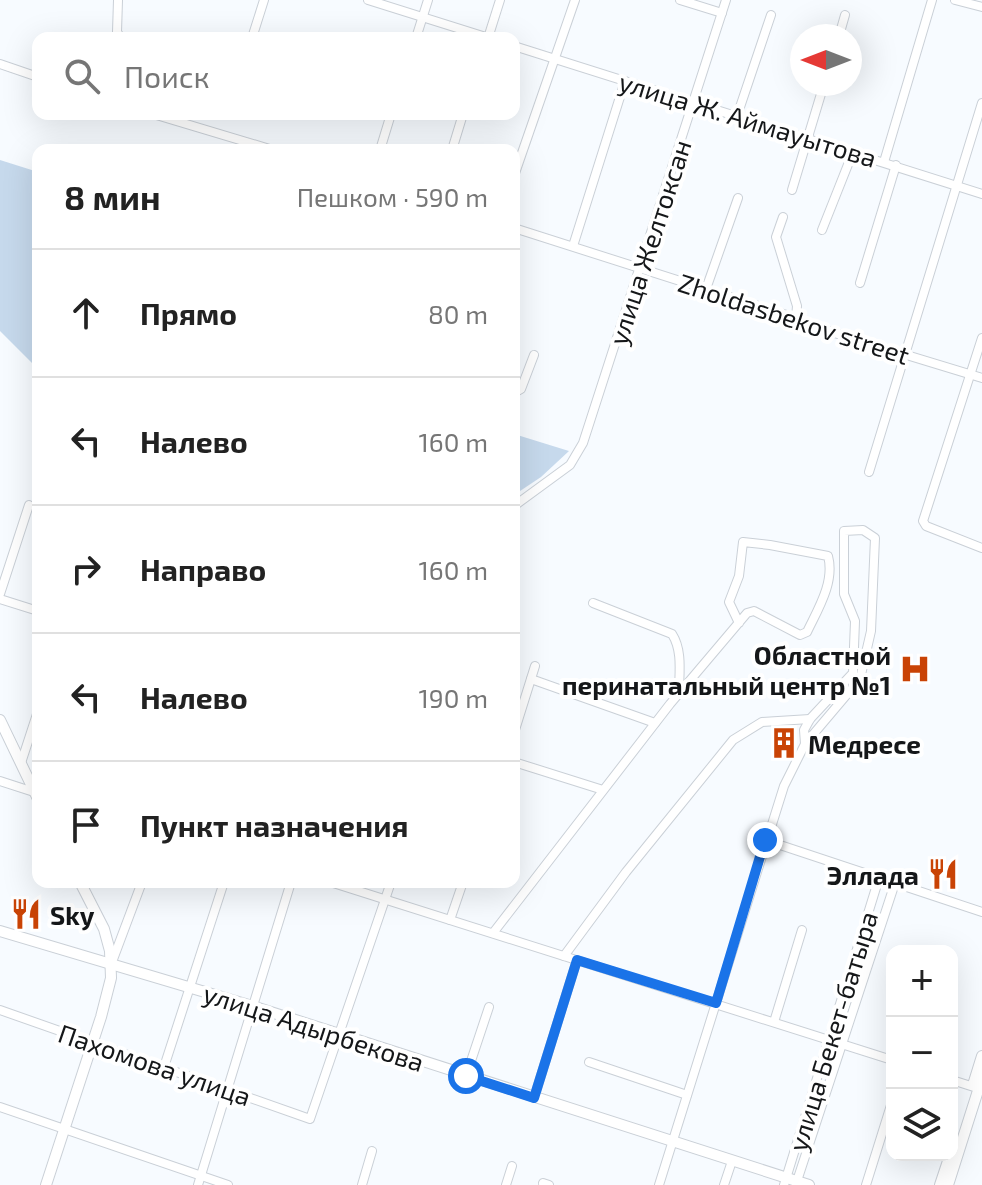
<!DOCTYPE html>
<html lang="ru">
<meta charset="utf-8">
<style>
body{margin:0;font-family:"Exo 2",sans-serif;background:#f2f2f2;color:#222}
.controls{position:absolute;right:24px;bottom:24px;display:grid;overflow:hidden;border-radius:16px;box-shadow:0 8px 32px #0002}
.controls button{width:72px;height:72px;display:grid;place-items:center;padding:0;border:0;border-bottom:2px solid #e0e0e0;background:#fff;color:#222;font:40px sans-serif}
.compass{position:absolute;left:790px;top:24px;width:72px;height:72px;border-radius:50%;background:#fff;box-shadow:0 8px 32px #0002;rotate:270deg}
.stop{position:absolute;width:24px;height:24px;margin:-18px;border:6px solid #1a73e8;border-radius:50%;background:#fff}
.stop.end{background:#1a73e8;border-color:#fff;box-shadow:0 2px 8px #0008}
.list{margin:0;padding:0;list-style:none}
h2{display:flex;justify-content:space-between;align-items:center;height:104px;margin:0;padding:0 32px;font-size:34px}
h2 small{font-size:26px;font-weight:400;color:#767676}
.list li{display:grid;grid-template-columns:52px 1fr auto;gap:24px;align-items:center;box-sizing:border-box;height:128px;padding:0 32px;border-top:2px solid #e0e0e0}
.list b{display:block;font-size:30px;white-space:nowrap}
.list em{font-size:26px;font-style:normal;color:#767676}
.icon{flex:none;width:44px;height:44px;fill:none;stroke:currentColor;stroke-width:2;stroke-linecap:round;stroke-linejoin:round}
.map{position:relative;flex:none;width:982px;height:1185px;overflow:hidden}
.search{position:absolute;background:#fff;box-shadow:0 8px 32px #0002;left:32px;top:32px;width:488px;height:88px;display:flex;align-items:center;gap:20px;box-sizing:border-box;padding:0 28px;border-radius:16px;color:#767676;font-size:30px}
.panel{position:absolute;background:#fff;box-shadow:0 8px 32px #0002;left:32px;top:144px;width:488px;height:744px;border-radius:16px}
.map>svg:first-child{display:block}
</style>
<div class="map">
<svg width="982" height="1185" viewBox="0 0 982 1185">
<rect width="100%" height="100%" fill="#f7fbff"/>
<g fill="#c6d9ec">
<polygon points="0,160 38,172 38,369 0,331"/>
<polygon points="514,434 569,451 541,477 514,495"/>
</g>
<g fill="none" stroke-linecap="round" stroke-linejoin="round">
<defs>
<g id="minor">
<polyline points="118,0 117,32 121,38"/>
<polyline points="368,0 489,38"/>
<polyline points="680,0 722,13"/>
<polyline points="955,0 982,7"/>
<polyline points="839,36 845,15"/>
<polyline points="252,38 264,0"/>
<polyline points="416,38 428,0"/>
<polyline points="488,38 500,0"/>
<polyline points="514,46 982,194"/>
<polyline points="0,64 38,77"/>
<polyline points="153,114 273,150"/>
<polyline points="737,116 771,15"/>
<polyline points="380,150 391,114"/>
<polyline points="452,150 463,114"/>
<polyline points="884,162 932,0"/>
<polyline points="514,176 575,0"/>
<polyline points="792,190 824,84"/>
<polyline points="783,217 776,237 797,306 796,318"/>
<polyline points="514,228 796,318 831,332 982,378"/>
<polyline points="822,230 853,152"/>
<polyline points="573,246 625,81"/>
<polyline points="860,283 896,165"/>
<polyline points="706,289 738,198"/>
<polyline points="982,338 923,521 926,526 982,548"/>
<polyline points="514,393 521,389 534,355"/>
<polyline points="869,472 982,103"/>
<polyline points="514,506 570,465 583,443 726,0"/>
<polyline points="0,594 29,505"/>
<polyline points="0,599 38,611"/>
<path d="M593 603 672 634C683 651 679 674 679 693"/>
<polyline points="531,679 655,723"/>
<polyline points="514,733 535,666"/>
<polyline points="514,762 603,790"/>
<polyline points="21,763 38,711"/>
<polyline points="0,781 37,793"/>
<polyline points="765,840 982,912"/>
<polyline points="330,882 892,1060"/>
<polyline points="450,920 463,882"/>
<path d="M493 933 670 704 747 613 754 611 800 635 807 632C818 609 835 582 828 556L770 545 743 542 739 576 729 602 739 623"/>
<polyline points="564,956 626,872 733,740 762,722 810,719"/>
<polyline points="112,962 142,882"/>
<polyline points="0,1010 310,1119 391,882"/>
<polyline points="774,1022 802,930"/>
<polyline points="589,1062 687,1095"/>
<polyline points="164,1067 224,882"/>
<polyline points="466,1076 489,1007"/>
<polyline points="952,1080 977,1088"/>
<polyline points="534,1098 577,960"/>
<polyline points="0,1107 228,1185"/>
<polyline points="543,1183 549,1185"/>
<polyline points="796,1184 895,883"/>
<polyline points="198,1185 291,882"/>
<polyline points="362,1185 372,1151"/>
<polyline points="506,1185 512,1166"/>
<polyline points="659,1185 784,786 805,744 860,679 871,631 875,538 863,530 844,531 844,594 855,621 853,673 810,719 804,730 805,744"/>
<polyline points="724,1185 732,1161"/>
<polyline points="784,1185 879,878"/>
<polyline points="866,1185 892,1102"/>
</g>
<g id="major">
<polyline points="0,720 38,799"/>
<polyline points="0,931 252,1006 809,1185"/>
<polyline points="973,1085 982,1056"/>
<polyline points="46,1185 101,1017 111,978 110,951 104,929 80,882"/>
<polyline points="940,1185 948,1161"/>
<polyline points="948,1185 982,1078"/>
</g>
</defs>
<use href="#minor" stroke="#cad0d7" stroke-width="10"/>
<use href="#major" stroke="#cad0d7" stroke-width="12"/>
<use href="#minor" stroke="#fff" stroke-width="8"/>
<use href="#major" stroke="#fff" stroke-width="10"/>
</g>
<g fill="none" stroke-linecap="round" stroke-linejoin="round">
<polyline stroke="#1a73e8" stroke-width="10" points="466,1076 534,1098 577,960 716,1003 765,840"/>
</g>
<defs>
<symbol id="hospital-bare" viewBox="-9 -9 18 18"><path d="M-5-5h3v3.5h4V-5h3V5h-3V1.5h-4V5h-3Z" fill="#c94305" stroke="#fff" stroke-width="2.5" paint-order="stroke"/></symbol>
<symbol id="building-bare" viewBox="-9 -9 18 18"><path d="M-4-6H4V6H1V3H-1V6H-4ZM-2.5-4.3h1.7v1.8h-1.7ZM.8-4.3h1.7v1.8H.8ZM-2.5-1h1.7V.8h-1.7ZM.8-1h1.7V.8H.8Z" fill="#c94305" stroke="#fff" stroke-width="2.5" paint-order="stroke"/></symbol>
<symbol id="restaurant-bare" viewBox="-9 -9 18 18"><path d="M-5-6h1v4h1v-4h1v4h1v-4h1v5L-1.5 .5V6h-2V.5L-5-1ZM5-6V6H3V1.5H1.5Q1.5-4 5-6Z" fill="#c94305" stroke="#fff" stroke-width="2.5" paint-order="stroke"/></symbol>
</defs>
<g fill-rule="evenodd">
<use href="#hospital-bare" x="893" y="647" width="44" height="44"/>
<use href="#building-bare" x="762" y="721" width="44" height="44"/>
<use href="#restaurant-bare" x="921" y="852" width="44" height="44"/>
<use href="#restaurant-bare" x="4" y="892" width="44" height="44"/>
</g>
<g text-anchor="middle" dominant-baseline="central" stroke-width="8" stroke-linejoin="round" paint-order="stroke">
<g font-size="26" fill="#151719" stroke="#fff">
<text transform="translate(748 119) rotate(17)">улица Ж. Аймауытова</text>
<text transform="translate(649 242) rotate(-72)">улица Желтоксан</text>
<text transform="translate(794 318) rotate(18)">Zholdasbekov street</text>
<text transform="translate(314 1027) rotate(18)">улица Адырбекова</text>
<text transform="translate(832 1031) rotate(-73)">улица Бекет-батыра</text>
<text transform="translate(155 1064) rotate(19)">Пахомова улица</text>
</g>
<g font-size="26" font-weight="bold" fill="#151719" stroke="#fff" text-anchor="end">
<text x="891" y="654">Областной<tspan x="891" dy="30">перинатальный центр №1</tspan></text>
<text x="808" y="743" text-anchor="start">Медресе</text>
<text x="919" y="874">Эллада</text>
<text x="50" y="914" text-anchor="start">Sky</text>
</g>
</g>
</svg>
<div class="controls">
<button>+</button>
<button>−</button>
<button><svg class="icon" aria-label="layers" viewBox="0 0 24 24"><path d="M12 4l9 5-9 5-9-5zM3 14l9 5 9-5"/></svg></button>
</div>
<svg class="compass" viewBox="-18 -18 36 36"><path d="M0-13l5 13h-10z" fill="#e53935"/><path d="M0 13l5-13h-10z" fill="#767676"/></svg>
<div class="stop" style="left:466px;top:1076px"></div>
<div class="stop end" style="left:765px;top:840px"></div>
<div class="search"><svg class="icon" aria-label="search" viewBox="0 0 24 24"><circle cx="10" cy="10" r="6"/><path d="M15 15l6 6"/></svg>Поиск</div>
<section class="panel">
<h2>8 мин<small>Пешком · 590 m</small></h2>
<ul class="list">
<li><svg class="icon" aria-label="ahead" viewBox="0 0 24 24"><path d="M12 20V5M6 11l6-6 6 6"/></svg><div><b>Прямо</b></div><em>80 m</em></li>
<li><svg class="icon" aria-label="left" viewBox="0 0 24 24"><path d="M17 20v-9H6M10 6l-5 5 5 5"/></svg><div><b>Налево</b></div><em>160 m</em></li>
<li><svg class="icon" aria-label="right" viewBox="0 0 24 24"><path d="M7 20v-9h11M14 6l5 5-5 5"/></svg><div><b>Направо</b></div><em>160 m</em></li>
<li><svg class="icon" aria-label="left" viewBox="0 0 24 24"><path d="M17 20v-9H6M10 6l-5 5 5 5"/></svg><div><b>Налево</b></div><em>190 m</em></li>
<li><svg class="icon" aria-label="arrive" viewBox="0 0 24 24"><path d="M6 21V4h12l-3 4 3 4H6"/></svg><div><b>Пункт назначения</b></div></li>
</ul>
</section>
</div>
